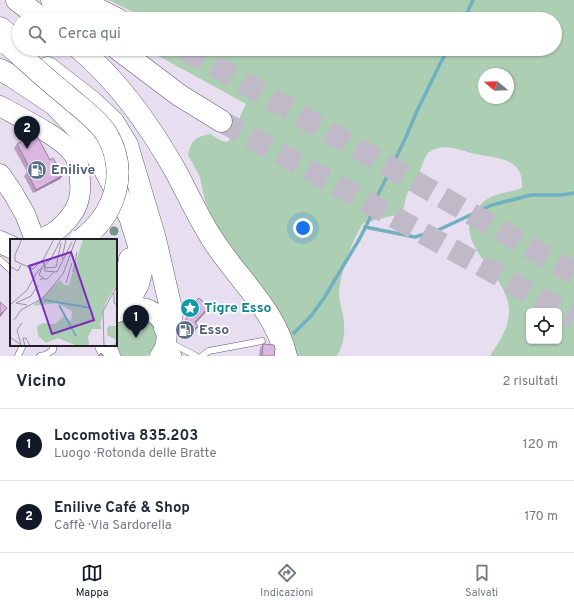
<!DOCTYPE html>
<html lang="it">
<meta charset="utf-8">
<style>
body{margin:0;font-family:Overpass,sans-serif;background:#f6f6f7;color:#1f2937}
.controls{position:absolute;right:12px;bottom:12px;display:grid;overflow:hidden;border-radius:6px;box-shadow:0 1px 3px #0004}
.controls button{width:36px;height:36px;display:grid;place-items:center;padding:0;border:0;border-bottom:1px solid #e0e1e3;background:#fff;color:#1f2937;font:20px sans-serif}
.compass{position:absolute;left:478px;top:68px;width:36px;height:36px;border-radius:50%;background:#fff;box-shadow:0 1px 3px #0004;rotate:289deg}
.you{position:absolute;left:303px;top:228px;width:14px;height:14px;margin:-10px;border:3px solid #fff;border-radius:50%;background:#1a73e8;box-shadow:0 0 0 6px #1a73e833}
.badge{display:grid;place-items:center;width:26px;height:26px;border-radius:50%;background:#111827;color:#fff;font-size:13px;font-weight:700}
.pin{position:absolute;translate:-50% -33px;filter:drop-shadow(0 1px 2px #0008)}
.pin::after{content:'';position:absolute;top:21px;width:14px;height:12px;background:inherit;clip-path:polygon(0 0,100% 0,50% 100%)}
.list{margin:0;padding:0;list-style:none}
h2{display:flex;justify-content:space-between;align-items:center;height:52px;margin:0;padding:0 16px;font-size:17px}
h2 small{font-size:13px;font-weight:400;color:#747a83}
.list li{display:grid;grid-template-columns:26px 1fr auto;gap:12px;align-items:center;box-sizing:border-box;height:72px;padding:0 16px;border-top:1px solid #e0e1e3}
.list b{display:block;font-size:15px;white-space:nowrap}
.list p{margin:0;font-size:13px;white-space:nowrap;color:#747a83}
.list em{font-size:13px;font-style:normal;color:#747a83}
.icon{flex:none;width:22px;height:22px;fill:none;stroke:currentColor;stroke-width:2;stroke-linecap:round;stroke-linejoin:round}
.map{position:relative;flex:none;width:574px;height:356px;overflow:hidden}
.search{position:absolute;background:#fff;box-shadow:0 1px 3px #0004;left:12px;right:12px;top:12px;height:44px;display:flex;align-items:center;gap:10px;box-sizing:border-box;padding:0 14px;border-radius:22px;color:#747a83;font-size:15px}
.sheet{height:196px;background:#fff}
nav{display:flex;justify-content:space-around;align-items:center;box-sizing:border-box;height:56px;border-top:1px solid #e0e1e3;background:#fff;font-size:11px;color:#747a83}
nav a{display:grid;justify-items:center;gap:2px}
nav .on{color:#111827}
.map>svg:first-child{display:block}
</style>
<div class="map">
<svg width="574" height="356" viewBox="0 0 574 356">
<rect width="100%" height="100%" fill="#e7dff0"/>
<g fill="#acceb3" fill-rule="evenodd">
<path d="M109 0H574V356H490C500 340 509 329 509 309 508 271 438 237 486 200 497 192 510 193 522 188 524 155 494 159 471 153 458 149 446 144 432 150 423 154 422 171 417 179 415 184 411 187 408 192 404 200 406 207 400 214L363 223C351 244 341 268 339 293 339 299 341 305 342 311 346 327 345 342 337 356H298L283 318 266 293 221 239 205 201 200 177 188 155C191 141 195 137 210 134L222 141 228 142 246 104 155 54 157 49H555V19H147ZM484 74H508V98H484ZM529 311H559V341H529Z"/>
<path d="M141 316C144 318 149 321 152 324 161 334 156 348 147 356H122L118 352 114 345H116V326L123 319Z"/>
</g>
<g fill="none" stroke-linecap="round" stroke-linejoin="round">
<g stroke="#70b0c0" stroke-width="3.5">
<polyline points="464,19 473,0"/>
<polyline points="365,227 415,237 436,231 492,205 531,195 561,195 574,193"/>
<polyline points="294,333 311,316 324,298 360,238 370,218 375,201 406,137 417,111 440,64 448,49"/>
</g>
<g stroke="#c0b9c8" stroke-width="22" stroke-dasharray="22 11" stroke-linecap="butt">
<polyline points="185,49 574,273"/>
<polyline points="221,121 574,317"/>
</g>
<defs>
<g id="service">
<polyline points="0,260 11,270"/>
<polyline points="169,342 196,356"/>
<polyline points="18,356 23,345"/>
<polyline points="40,356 45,355 53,350 53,345"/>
<polyline points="202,356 209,351 262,341"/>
</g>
<polyline id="minor" points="166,340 175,356"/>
<g id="primary">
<path d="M0 106C19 117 64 138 74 155 79 163 80 172 80 181 81 191 79 203 74 211 65 225 53 236 36 240"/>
<polyline points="0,174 13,193 25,214 35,240"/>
<path d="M116 313C148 294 181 326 160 356"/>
<polyline points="105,345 110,356"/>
</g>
<g id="motorway">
<polyline points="17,0 42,19"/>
<polyline points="52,0 78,19"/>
<polyline points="79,0 117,19"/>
<polyline points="0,28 19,44"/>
<path d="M80 49C119 82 150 126 175 170 187 192 197 215 211 237 236 278 274 307 286 356"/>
<polyline points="118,49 179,95 221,121"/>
<polyline points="48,68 92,102 113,122 127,145 155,239 172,313 170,323 165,328"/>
<polyline points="0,70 12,76 54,104 85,136 105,170 130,217 142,255 142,268 138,284 126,307"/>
<polyline points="0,242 11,247"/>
<polyline points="116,290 126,279 130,259"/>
</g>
</defs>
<use href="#service" stroke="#625b6a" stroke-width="7"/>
<use href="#minor" stroke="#625b6a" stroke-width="14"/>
<use href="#primary" stroke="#625b6a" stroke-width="21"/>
<use href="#motorway" stroke="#625b6a" stroke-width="23"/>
<use href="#service" stroke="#fff" stroke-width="6"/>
<use href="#minor" stroke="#fff" stroke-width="13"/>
<use href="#primary" stroke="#fff" stroke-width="20"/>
<use href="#motorway" stroke="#fff" stroke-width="22"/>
<defs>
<path id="motorway-bridge" d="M9 45C28 62 46 79 66 95 79 107 96 118 106 133 129 171 116 214 81 240"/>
</defs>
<use href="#motorway-bridge" stroke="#625b6a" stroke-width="23" stroke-linecap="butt"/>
<use href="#motorway-bridge" stroke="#fff" stroke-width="22"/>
</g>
<circle fill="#729484" cx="114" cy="231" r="4.5"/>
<g fill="#bb9dc2">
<polygon points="17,144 60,179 33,193 24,176 27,172 14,148"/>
<polygon points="191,305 209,307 205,313 196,323 198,327 193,333 181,338 179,332 183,324 187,317 187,312"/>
<polygon points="263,344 274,356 259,356 260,348"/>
</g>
<g fill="#99809e">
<polygon points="63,175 60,179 33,193 36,190"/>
<polygon points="209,307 205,313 191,328 195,322"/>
<polygon points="7,308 1,316 0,317 0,315"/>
<polygon points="198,327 193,333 181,338 186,332"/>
</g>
<g fill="#dab7e1" stroke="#99809e">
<polygon points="36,134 50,160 53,158 63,175 36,190 27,172 31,170 17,144"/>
<polygon points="199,298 209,307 195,322 198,327 186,332 183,326 187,317 192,316 191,305"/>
<polygon points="0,302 7,308 0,315"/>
<polygon points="263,344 274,345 275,348 274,356 262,356"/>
<polygon points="101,353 104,356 98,356"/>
</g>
<defs>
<symbol id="fuel-disc" viewBox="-11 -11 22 22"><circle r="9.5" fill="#5c6f8a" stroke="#fff"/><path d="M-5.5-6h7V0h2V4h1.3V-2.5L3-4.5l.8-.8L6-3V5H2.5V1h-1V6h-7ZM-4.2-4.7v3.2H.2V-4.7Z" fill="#fff"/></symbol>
<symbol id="sight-disc" viewBox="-11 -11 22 22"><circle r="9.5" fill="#0f9aa8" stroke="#fff"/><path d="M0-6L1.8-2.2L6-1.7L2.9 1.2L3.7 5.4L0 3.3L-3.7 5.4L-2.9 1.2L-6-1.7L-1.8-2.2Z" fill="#fff"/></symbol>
</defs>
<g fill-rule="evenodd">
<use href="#fuel-disc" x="26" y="159" width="22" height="22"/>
<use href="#sight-disc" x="179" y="297" width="22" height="22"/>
<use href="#fuel-disc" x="174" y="319" width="22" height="22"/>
</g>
<g text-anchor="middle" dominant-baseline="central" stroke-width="3.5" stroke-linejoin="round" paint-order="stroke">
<g font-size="14" font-weight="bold" fill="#4e5e75" stroke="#fff" text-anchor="start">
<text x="51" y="170">Enilive</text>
<text x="199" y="330">Esso</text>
</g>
<g font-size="14" font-weight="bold" fill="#0d838f" stroke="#fff" text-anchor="start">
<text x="204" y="308">Tigre Esso</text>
</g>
</g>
<g transform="translate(10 239)">
<rect width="107" height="107" fill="#e7dff0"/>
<path d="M73 0H107V45L95 65 90 86 92 90H82L78 98 79 105 75 107H67L48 99 36 104 28 97 27 87 33 84 45 85 54 77 61 82 62 72 47 64 23 67 50 41 54 46H59ZM99 87H107V107H104L106 101 97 96V89Z" fill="#acceb3"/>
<path fill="none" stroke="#70b0c0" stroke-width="2" d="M34 61 81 69M49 66 66 97"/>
<path fill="none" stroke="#98939f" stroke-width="1" d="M12 0 5 16V22L23 30 32 21M44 0 33 21 36 29 46 28 51 4M52 20 56 0M33 21 35 32 47 33 62 3M1 28 8 32 11 26M32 29 29 36 34 39M63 33 67 13M30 40H37L44 33M56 44 62 24M104 54V64L107 66M0 66 17 51 27 33 41 20 51 0M17 66 6 64 21 57 28 46M4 81 11 71 33 59 53 35 66 0M0 98 11 106M11 106 7 91 12 84M15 107 13 99H16L20 107M94 107 93 72 107 47"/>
<path fill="#7b2cbf" fill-opacity="0.15" stroke="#7b2cbf" stroke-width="2" d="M61 13 84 81 42 95 19 27Z"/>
<rect width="107" height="107" fill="none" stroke="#222026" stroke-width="2"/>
</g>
</svg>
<div class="controls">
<button><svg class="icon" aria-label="locate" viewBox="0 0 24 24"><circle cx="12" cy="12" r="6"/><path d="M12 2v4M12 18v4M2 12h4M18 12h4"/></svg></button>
</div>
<svg class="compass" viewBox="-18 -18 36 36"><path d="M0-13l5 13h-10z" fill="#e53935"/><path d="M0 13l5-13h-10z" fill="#747a83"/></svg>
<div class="you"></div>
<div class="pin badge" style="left:136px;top:338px">1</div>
<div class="pin badge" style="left:27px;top:149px">2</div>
<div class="search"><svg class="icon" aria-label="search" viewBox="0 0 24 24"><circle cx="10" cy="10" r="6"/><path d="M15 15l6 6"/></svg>Cerca qui</div>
</div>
<section class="sheet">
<h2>Vicino<small>2 risultati</small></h2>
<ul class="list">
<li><span class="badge">1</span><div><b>Locomotiva 835.203</b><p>Luogo · Rotonda delle Bratte</p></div><em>120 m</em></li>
<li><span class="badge">2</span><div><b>Enilive Café &amp; Shop</b><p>Caffè · Via Sardorella</p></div><em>170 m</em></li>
</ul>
</section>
<nav>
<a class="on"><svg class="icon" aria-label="map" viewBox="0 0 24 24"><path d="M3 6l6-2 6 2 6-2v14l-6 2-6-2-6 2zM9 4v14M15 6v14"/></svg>Mappa</a>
<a><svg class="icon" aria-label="directions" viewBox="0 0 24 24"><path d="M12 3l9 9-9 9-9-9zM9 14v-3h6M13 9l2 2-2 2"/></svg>Indicazioni</a>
<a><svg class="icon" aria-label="saved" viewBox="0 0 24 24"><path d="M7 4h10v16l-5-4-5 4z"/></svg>Salvati</a>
</nav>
